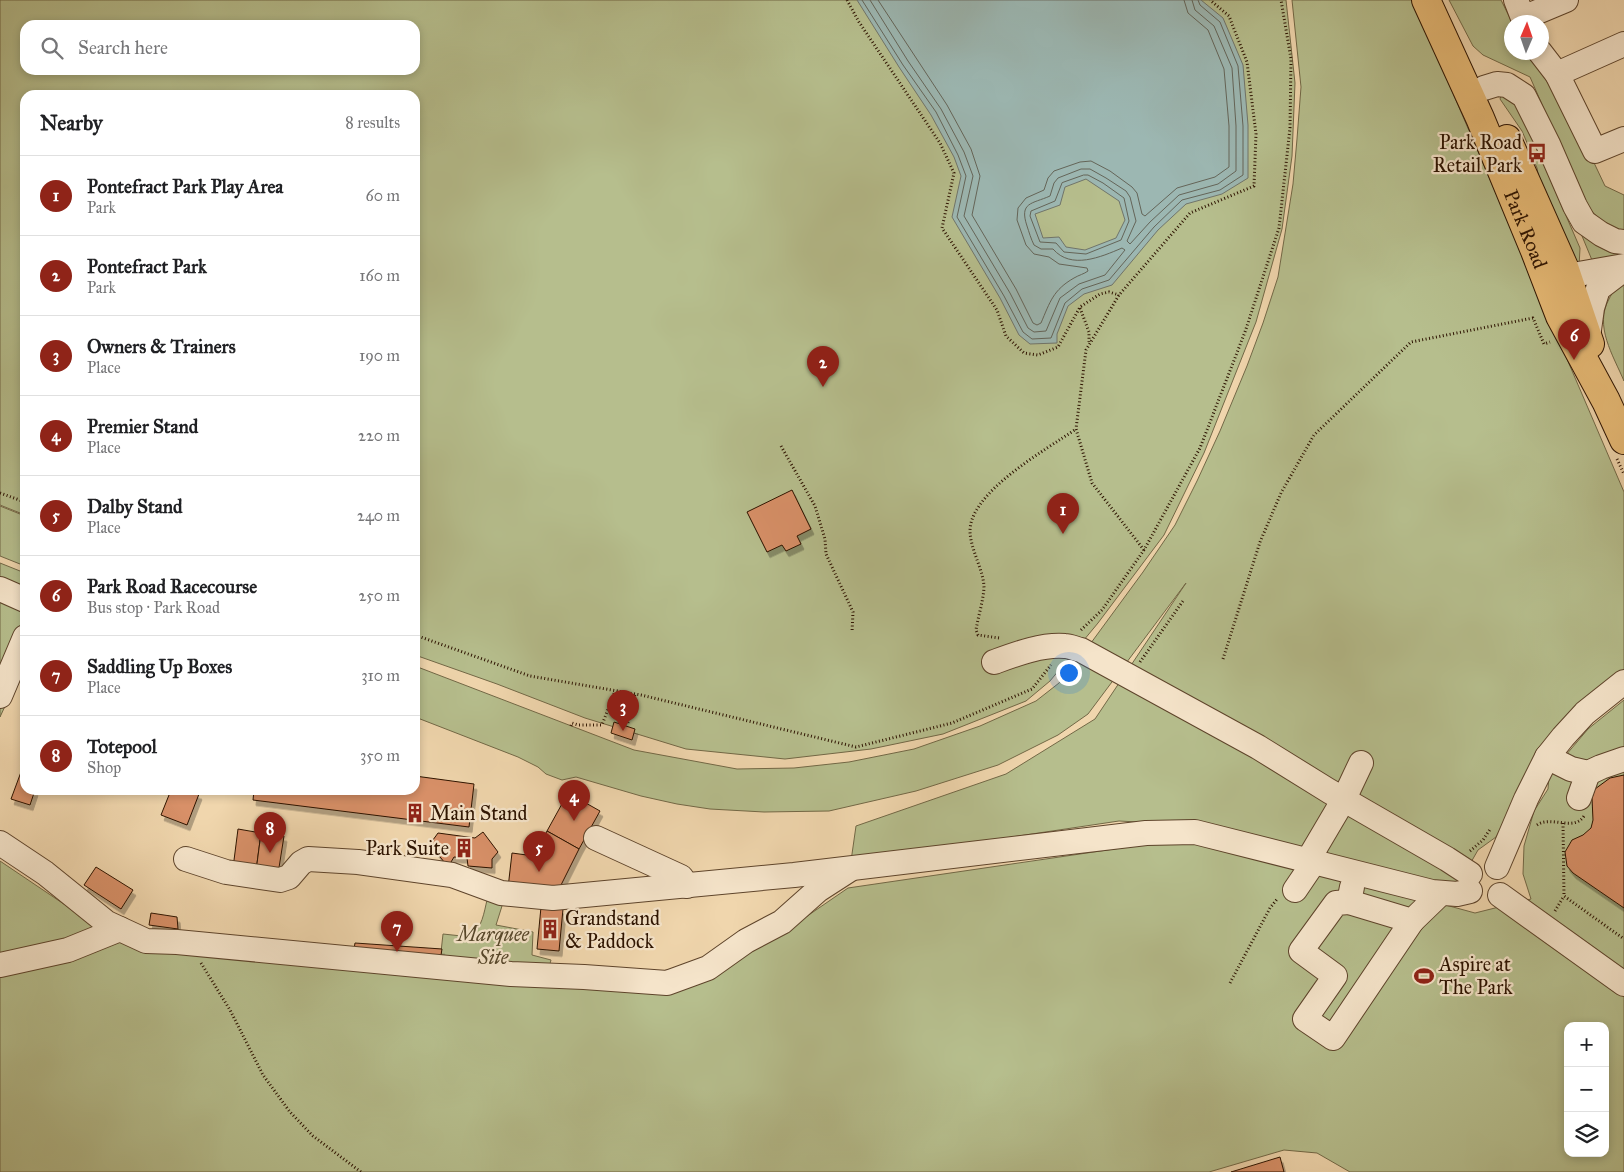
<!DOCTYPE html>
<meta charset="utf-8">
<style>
body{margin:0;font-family:"IM FELL Great Primer",serif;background:#f2f2f2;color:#202124}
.controls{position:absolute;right:15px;bottom:15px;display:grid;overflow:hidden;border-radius:10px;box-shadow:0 2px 8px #0003}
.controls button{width:45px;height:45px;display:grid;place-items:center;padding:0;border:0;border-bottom:1px solid #e0e0e0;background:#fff;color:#202124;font:25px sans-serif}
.compass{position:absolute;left:1504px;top:15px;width:45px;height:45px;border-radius:50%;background:#fff;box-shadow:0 2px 8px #0003;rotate:2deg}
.you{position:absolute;left:1068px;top:672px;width:18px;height:18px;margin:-12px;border:4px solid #fff;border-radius:50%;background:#1a73e8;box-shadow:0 0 0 8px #1a73e833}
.badge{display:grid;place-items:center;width:32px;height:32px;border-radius:50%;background:#8f2418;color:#fff;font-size:16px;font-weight:700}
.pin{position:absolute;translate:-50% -41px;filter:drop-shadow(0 1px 2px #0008)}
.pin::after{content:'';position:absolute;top:26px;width:18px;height:15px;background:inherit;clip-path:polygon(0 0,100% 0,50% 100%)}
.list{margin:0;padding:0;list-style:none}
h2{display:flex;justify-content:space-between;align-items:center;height:65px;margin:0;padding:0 20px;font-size:21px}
h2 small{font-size:16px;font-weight:400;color:#757577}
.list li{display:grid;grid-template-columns:32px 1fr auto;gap:15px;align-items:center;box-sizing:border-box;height:80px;padding:0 20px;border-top:1px solid #e0e0e0}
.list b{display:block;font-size:19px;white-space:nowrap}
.list p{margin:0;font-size:16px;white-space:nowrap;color:#757577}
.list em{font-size:16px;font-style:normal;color:#757577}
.icon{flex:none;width:28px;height:28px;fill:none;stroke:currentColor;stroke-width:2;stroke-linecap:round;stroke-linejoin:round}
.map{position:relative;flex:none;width:1624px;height:1172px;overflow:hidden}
.search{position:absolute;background:#fff;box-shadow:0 2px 8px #0003;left:20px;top:20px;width:400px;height:55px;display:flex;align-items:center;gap:12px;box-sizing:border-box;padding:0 18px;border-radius:15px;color:#757577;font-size:19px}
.panel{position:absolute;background:#fff;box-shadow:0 2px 8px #0003;left:20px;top:90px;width:400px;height:705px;border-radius:15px}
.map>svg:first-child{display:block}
</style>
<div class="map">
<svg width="1624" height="1172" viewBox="0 0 1624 1172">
<defs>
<filter id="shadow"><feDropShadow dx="3" dy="5.5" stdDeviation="0" flood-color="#0004"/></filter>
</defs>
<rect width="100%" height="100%" fill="#f0d6ad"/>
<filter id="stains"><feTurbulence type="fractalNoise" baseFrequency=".004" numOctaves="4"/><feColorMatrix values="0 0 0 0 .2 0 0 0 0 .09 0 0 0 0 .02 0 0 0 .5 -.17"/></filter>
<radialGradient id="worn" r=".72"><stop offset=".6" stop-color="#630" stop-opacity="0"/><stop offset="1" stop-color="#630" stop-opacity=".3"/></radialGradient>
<g fill="#b6be8d" stroke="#726846" fill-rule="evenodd">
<path d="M0 0H1286L1295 83 1292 156 1282 229 1256 322 1204 453 1164 535 1098 623 1050 681 1026 701 943 734 871 749 785 759 686 749 585 718 497 684 415 655V95H25V515L0 505ZM25 25H415V70H25Z"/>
<polygon points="1292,0 1413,0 1624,492 1624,672 1536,760 1496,837 1478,850 1458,885 1443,886 1175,824 1119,821 851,861 856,826 1006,774 1095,719 1186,583 1088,714 1058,735 998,765 916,791 829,811 764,812 710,809 677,804 641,796 576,777 562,780 546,774 538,767 518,757 415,717 415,666 634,750 737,769 794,768 849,762 914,749 980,726 1036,701 1059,683 1088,647 1143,572 1175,525 1197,481 1220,431 1247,366 1263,323 1278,277 1293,184 1297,139 1301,87"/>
<path d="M1449 0H1501L1512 22V52L1526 53 1530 60 1553 76 1605 186 1624 195V231C1604 225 1593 216 1583 198L1530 77 1483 55 1473 46Z"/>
<polygon points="1501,96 1516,101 1535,142 1528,145 1522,131 1500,99"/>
<polygon points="1541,158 1580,248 1579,267 1542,196 1537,168 1534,161"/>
<polygon points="1575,219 1624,247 1624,257 1594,265"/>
<path d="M1624 281V381C1613 355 1594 326 1609 299 1613 291 1617 286 1624 281Z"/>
<polygon points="0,506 25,516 25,566 0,556"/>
<polygon points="0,563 25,573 25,663 0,717"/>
<path d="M1624 700V1172H1350L1317 1153 1284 1150 1209 1172H0V861L95 925 705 980 781 934 848 888 1196 837 1475 913 1531 899 1523 874 1524 846 1534 811 1548 789 1549 775 1588 729ZM1568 1026H1605V1153H1568Z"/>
<path d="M487 900 502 906 496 925 533 932 532 955 551 960 549 967 440 961 443 934 471 937C482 927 484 913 487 900Z"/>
</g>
<path fill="#9cb7b2" stroke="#70756b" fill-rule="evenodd" d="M857 0H1201L1223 18 1243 65 1248 125V178L1222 194 1186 204 1158 230 1112 285 1084 294 1068 306 1057 334V343L1030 344 1019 335 1000 298 952 217 961 176 954 157 931 115 899 67ZM1086 179 1119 201 1125 220 1116 238 1085 250 1066 247 1059 237 1043 238 1035 214 1060 205 1065 187Z"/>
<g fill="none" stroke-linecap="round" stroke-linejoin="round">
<g stroke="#646559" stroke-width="1">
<polyline points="862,0 903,65 936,112 958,155 966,176 957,217 1004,296 1023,332 1032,339 1051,338 1065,303 1082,289 1109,280 1154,227 1182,200 1220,190 1243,175 1243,126 1238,66 1220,22 1200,5 1198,0"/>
<path d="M870 0 908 61 941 109 964 152 973 176 964 216 1010 293 1028 328 1034 332 1046 331 1060 298 1079 284 1105 275 1125 250 1122 248C1101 257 1071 270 1053 249H1041L1034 245C1031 239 1029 232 1027 226 1019 202 1032 204 1050 196L1054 183 1058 178 1081 169H1090L1106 178 1126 191 1130 197 1136 221 1127 241 1130 244 1150 222 1179 195 1218 184 1236 171V126L1232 68 1214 26 1195 10 1192 0"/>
<path d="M878 0 947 105 971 149 980 176 972 215 1016 289 1033 323 1037 325 1041 323C1050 302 1053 290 1074 278 1079 275 1084 274 1088 271L1087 268 1059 264 1049 257 1034 254 1026 245 1017 220 1018 208 1026 198 1044 190 1048 178 1054 171 1080 162 1091 161 1110 171 1132 187 1137 193 1142 214 1145 216 1177 188 1215 177 1229 167V126L1224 69 1208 30 1188 13 1184 0"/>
<polygon points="1084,175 1088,175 1103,183 1124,198 1129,221 1121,240 1086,254 1064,252 1056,243 1040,242 1030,216 1031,211 1055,201 1062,183"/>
</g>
</g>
<g fill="#d89068" stroke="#2d1300" filter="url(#shadow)">
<polygon points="792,490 811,529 797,536 801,544 786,551 782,545 767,552 747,512"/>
<polygon points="614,722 635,729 632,740 611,733"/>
<polygon points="21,772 25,774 25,790 35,790 30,805 11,799"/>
<polygon points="1624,775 1624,908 1573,873 1567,866 1565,852 1572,840 1583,835 1591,828 1593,820 1592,798 1595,789 1610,778"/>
<polygon points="415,776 474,784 469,827 253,800 254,790 415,790"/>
<polygon points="171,790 188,790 199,794 187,825 161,815"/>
<polygon points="568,793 600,811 579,849 547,831"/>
<polygon points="238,829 261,833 256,871 233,868"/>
<polygon points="547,831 579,849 557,893 508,888 512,853 534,856"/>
<polygon points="483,832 498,852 492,859 492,868 468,866 467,858 454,857 448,867 430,844 438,833 475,838"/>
<polygon points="261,833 284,836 278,874 256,871"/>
<polygon points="96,867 133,890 121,909 84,885"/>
<polygon points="541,907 563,909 559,951 537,949"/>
<polygon points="151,913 177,917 178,929 149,925"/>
<polygon points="355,943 442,949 440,961 353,955"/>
<polygon points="1280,1157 1284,1172 1231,1172"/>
</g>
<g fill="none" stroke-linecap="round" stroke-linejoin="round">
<defs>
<g id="minor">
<polyline points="1516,0 1523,18 1566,0"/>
<polyline points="1540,52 1557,74 1595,151 1624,139"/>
<polyline points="1557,74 1624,44"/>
<polyline points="1484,88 1497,84 1507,85 1524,96 1548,144 1575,206 1584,222 1601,234 1615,241 1624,242"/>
<polyline points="1550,271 1567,276 1624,266"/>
<polyline points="1588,337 1592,308 1598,289 1624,269"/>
<polyline points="0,589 25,600"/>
<path d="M994 662C1016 654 1042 644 1065 646 1070 646 1076 649 1081 650L1258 747 1329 791 1447 859 1470 874"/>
<polyline points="0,696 25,637"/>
<polyline points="1547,757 1571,769 1588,773 1601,767 1624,759"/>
<polyline points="1579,798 1588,773"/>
<polyline points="596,838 681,877 687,886"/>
<polyline points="0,843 45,873 107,923 146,941 177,942 511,974 584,977 667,983 708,968 746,941 782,922 818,890 849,870"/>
<polyline points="186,859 226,872 280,880 289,877 301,863 308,859 358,862 452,875 501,893 553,898 794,875 1146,833 1195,832 1432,892 1457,894 1470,891"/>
<polyline points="1308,860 1344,799 1361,763"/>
<polyline points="1497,867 1526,799 1547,757 1563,737 1585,713 1624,682"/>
<polyline points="1352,887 1349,902 1412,921 1441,893"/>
<polyline points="1295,890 1314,862"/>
<polyline points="1500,895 1624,984"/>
<polyline points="1349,902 1336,903 1301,951 1335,976 1305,1019 1333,1038 1412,921"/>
<polyline points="0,965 68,950 120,929"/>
</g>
<g id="major">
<path id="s1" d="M1426 0 1480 118 1535 251 1560 316 1606 401 1624 440"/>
<polyline points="1507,139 1564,267 1590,344"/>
</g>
</defs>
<use href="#minor" stroke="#5e442b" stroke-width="26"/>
<use href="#major" stroke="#2d1300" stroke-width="30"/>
<g stroke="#2d1300" stroke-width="3" stroke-dasharray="1 2.5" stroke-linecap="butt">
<polyline points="847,0 859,22 940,143 954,173 942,228 997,310 1006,336 1024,353 1038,355 1058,347 1080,307 1100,294 1109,292 1119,295"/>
<polyline points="1080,308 1089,332 1089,342"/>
<polyline points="781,446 815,506 825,539 826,554 853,612 852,632"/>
<polyline points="1617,459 1624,474"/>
<polyline points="0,493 25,502"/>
<polyline points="1144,550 1092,483 1076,429 1086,350 1119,295 1190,213 1254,186 1256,134 1247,62 1229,16 1210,0"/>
<polyline points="1081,630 1102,610 1144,550 1200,448 1245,332 1279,228 1290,128 1291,59 1281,0"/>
<polyline points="415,635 530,676 641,695 856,747 952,723 1032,689 1051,665"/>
<path d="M999 638 978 635 976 630C978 617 983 602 984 588 984 571 971 551 970 532 969 492 1046 450 1076 429"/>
<polyline points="1223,659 1260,542 1281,493 1314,435 1411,342 1533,318 1544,344 1550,342"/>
<polyline points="1140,662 1183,601"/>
<polyline points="628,723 635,694"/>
<polyline points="571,726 572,723 578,725 602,725 615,691"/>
<polyline points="1563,823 1564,896 1624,939"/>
<path d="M1537 825C1551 815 1574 832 1584 816"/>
<polyline points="1470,851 1483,840 1491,828"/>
<polyline points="1555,911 1564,896"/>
<polyline points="201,963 230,1010 263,1075 290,1112 313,1136 361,1172"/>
<polyline points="1230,983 1270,908 1278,898"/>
</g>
<use href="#minor" stroke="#f5e4ca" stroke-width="24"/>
<use href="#major" stroke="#e8bb76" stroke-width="28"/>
</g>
<defs>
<symbol id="bus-bare" viewBox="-9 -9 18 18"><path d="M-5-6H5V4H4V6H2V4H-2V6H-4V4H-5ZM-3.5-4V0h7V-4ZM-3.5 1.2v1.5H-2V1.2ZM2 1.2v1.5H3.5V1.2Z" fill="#8f2418" stroke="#f5e4ca" stroke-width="2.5" paint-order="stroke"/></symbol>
<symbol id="building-bare" viewBox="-9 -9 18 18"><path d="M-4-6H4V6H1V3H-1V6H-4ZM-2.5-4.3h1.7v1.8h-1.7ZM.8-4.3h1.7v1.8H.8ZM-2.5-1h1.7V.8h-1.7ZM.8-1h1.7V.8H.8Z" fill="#8f2418" stroke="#f5e4ca" stroke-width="2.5" paint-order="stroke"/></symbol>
<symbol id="stadium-bare" viewBox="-9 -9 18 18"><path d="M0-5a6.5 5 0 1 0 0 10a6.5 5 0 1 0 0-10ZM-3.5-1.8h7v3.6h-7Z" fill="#8f2418" stroke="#f5e4ca" stroke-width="2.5" paint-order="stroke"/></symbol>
</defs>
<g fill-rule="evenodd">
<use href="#bus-bare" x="1523" y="139" width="28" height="28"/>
<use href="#building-bare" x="401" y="799" width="28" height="28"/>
<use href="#building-bare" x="450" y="834" width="28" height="28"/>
<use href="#building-bare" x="536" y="915" width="28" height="28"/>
<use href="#stadium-bare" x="1410" y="962" width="28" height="28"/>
</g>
<g text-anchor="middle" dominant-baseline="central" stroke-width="4.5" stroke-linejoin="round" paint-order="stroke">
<g font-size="20" fill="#2d1300" stroke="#f5e4ca" text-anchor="start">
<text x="1522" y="142" text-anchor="end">Park Road<tspan x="1522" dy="23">Retail Park</tspan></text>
<text x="430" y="813">Main Stand</text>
<text x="449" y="848" text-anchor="end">Park Suite</text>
<text x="565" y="918">Grandstand<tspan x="565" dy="23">&amp; Paddock</tspan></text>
<text x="1439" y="964">Aspire at<tspan x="1439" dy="23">The Park</tspan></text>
</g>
<g font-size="20" fill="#2d1300" stroke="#f5e4ca">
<text stroke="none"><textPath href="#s1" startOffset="250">Park Road</textPath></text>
</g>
<g font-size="20" font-style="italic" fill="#56462a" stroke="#f5e4ca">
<text x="493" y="934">Marquee<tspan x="493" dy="23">Site</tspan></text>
</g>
</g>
<rect width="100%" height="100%" filter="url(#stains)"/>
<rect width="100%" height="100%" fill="url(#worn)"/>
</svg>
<div class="controls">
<button>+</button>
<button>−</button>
<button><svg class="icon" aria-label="layers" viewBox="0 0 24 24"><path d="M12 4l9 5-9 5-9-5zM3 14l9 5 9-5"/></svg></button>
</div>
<svg class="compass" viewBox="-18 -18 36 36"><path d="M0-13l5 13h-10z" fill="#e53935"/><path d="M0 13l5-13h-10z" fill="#757577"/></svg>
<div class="you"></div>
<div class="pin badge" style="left:1063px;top:534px">1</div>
<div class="pin badge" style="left:823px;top:387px">2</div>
<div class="pin badge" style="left:623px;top:731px">3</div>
<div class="pin badge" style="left:574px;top:821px">4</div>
<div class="pin badge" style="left:539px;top:872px">5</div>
<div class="pin badge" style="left:1574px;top:360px">6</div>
<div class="pin badge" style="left:397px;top:952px">7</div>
<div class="pin badge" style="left:270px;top:853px">8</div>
<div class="search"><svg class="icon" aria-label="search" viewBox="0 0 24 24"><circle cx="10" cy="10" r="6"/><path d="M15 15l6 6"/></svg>Search here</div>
<section class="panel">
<h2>Nearby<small>8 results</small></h2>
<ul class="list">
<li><span class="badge">1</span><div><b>Pontefract Park Play Area</b><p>Park</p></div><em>60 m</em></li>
<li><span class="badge">2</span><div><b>Pontefract Park</b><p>Park</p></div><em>160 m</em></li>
<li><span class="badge">3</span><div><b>Owners &amp; Trainers</b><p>Place</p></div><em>190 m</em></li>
<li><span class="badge">4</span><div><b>Premier Stand</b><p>Place</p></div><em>220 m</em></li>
<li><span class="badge">5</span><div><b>Dalby Stand</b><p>Place</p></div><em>240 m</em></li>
<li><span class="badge">6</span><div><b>Park Road Racecourse</b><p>Bus stop · Park Road</p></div><em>250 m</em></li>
<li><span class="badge">7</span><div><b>Saddling Up Boxes</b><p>Place</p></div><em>310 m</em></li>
<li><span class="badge">8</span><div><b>Totepool</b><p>Shop</p></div><em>350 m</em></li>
</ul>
</section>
</div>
